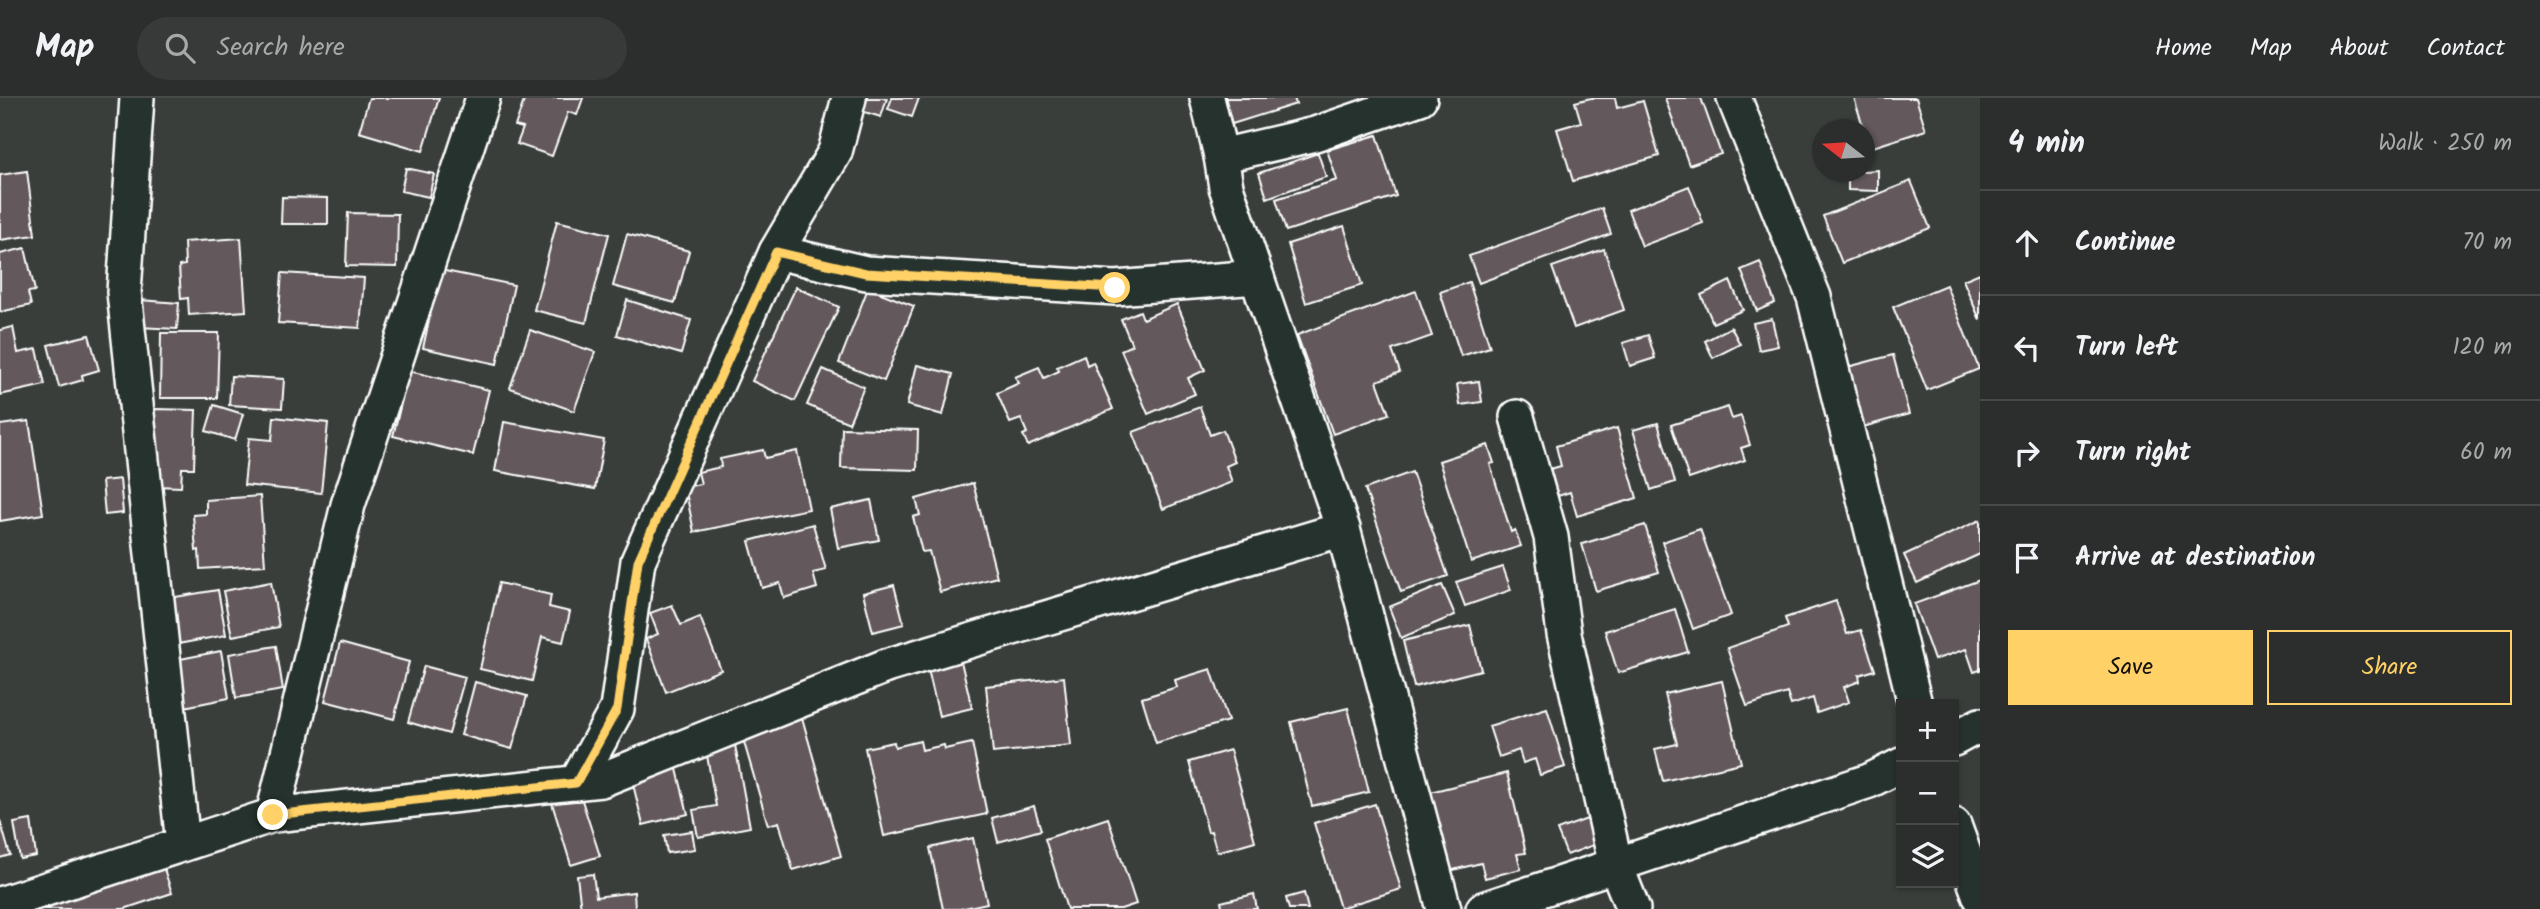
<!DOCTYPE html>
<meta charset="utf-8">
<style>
body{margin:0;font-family:Kalam,sans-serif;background:#373a38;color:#f1f3f6}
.controls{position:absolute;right:21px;bottom:21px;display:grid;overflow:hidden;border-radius:0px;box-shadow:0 2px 5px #0004}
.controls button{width:63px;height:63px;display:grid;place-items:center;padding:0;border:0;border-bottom:2px solid #474a48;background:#2b2e2c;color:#f1f3f6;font:35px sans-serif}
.compass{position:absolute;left:1812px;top:21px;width:63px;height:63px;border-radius:50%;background:#2b2e2c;box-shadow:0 2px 5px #0004;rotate:287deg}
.stop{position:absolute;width:21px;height:21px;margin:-16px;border:5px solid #ffd166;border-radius:50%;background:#fff}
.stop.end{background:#ffd166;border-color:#fff;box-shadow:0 2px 7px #0008}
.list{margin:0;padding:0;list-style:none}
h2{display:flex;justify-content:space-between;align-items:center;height:91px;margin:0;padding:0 28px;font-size:30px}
h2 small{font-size:23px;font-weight:400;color:#a6a8a9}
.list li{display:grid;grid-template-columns:46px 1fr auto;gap:21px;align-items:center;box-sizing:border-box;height:105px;padding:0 28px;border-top:2px solid #474a48}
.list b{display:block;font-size:26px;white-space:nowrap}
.list em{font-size:23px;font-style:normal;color:#a6a8a9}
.actions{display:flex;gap:14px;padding:21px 28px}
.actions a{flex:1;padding:16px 0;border:2px solid #ffd166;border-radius:0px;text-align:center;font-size:24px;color:#ffd166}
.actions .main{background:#ffd166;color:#111}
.icon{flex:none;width:38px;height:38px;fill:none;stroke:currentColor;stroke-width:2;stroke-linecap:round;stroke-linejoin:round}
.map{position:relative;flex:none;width:1980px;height:811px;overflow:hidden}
header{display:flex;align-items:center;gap:42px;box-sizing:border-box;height:98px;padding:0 35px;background:#2b2e2c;border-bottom:2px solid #474a48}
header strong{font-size:33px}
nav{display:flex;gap:38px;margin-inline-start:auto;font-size:24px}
.search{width:490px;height:63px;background:#373a38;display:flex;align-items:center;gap:18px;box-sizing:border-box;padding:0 24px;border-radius:38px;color:#a6a8a9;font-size:26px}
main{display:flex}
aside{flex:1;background:#2b2e2c}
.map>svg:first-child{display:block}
</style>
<header>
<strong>Map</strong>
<div class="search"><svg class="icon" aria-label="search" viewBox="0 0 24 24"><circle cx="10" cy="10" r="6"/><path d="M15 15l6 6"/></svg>Search here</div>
<nav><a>Home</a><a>Map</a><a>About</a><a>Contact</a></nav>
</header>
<main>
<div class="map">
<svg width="1980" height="811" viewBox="0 0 1980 811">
<rect width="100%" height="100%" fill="#393e3b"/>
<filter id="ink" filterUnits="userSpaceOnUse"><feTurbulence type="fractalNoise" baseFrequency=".0143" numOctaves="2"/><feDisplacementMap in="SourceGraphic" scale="14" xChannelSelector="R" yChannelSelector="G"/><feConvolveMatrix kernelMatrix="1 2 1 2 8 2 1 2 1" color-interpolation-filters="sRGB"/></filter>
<g filter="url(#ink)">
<g fill="#64595c" stroke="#fff" stroke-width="2">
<polygon points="369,0 439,0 423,53 359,34"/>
<polygon points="525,0 583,0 577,17 568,14 552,58 517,46 523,30 515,28"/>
<polygon points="862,0 887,0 881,19 858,12"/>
<polygon points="892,0 919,0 912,19 888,11"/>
<polygon points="1224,0 1294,0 1296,6 1232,26"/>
<polygon points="1591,0 1615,0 1617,10 1643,3 1659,58 1573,83 1557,31 1581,24 1575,4"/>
<polygon points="1665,0 1701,0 1721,56 1689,67"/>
<polygon points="1854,0 1916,0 1926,32 1870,50"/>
<polygon points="1377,37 1396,98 1286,133 1276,101 1337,82 1327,52"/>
<polygon points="1318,55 1326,79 1267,100 1259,75"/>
<polygon points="406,70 434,76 429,99 401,93"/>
<polygon points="1878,72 1878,93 1848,92 1848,74"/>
<polygon points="27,73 35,137 0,142 0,77"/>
<polygon points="1911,83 1930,130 1842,165 1823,118"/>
<polygon points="1689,88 1703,125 1642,148 1628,112"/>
<polygon points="282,99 328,100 328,126 281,126"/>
<polygon points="1602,110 1611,136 1479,185 1469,158"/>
<polygon points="348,115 398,116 397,169 346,168"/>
<polygon points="557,123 609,136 586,225 534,212"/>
<polygon points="1344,128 1362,187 1306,205 1288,146"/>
<polygon points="627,136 689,153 675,205 613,188"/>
<polygon points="241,140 246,213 189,217 188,200 181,201 179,168 185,167 184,144"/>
<polygon points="25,150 35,193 28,194 31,207 0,214 0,156"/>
<polygon points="1604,151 1624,212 1574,230 1552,169"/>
<polygon points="1760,164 1775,205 1757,213 1741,172"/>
<polygon points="440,172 514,187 497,266 423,250"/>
<polygon points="282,175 364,180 360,230 278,225"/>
<polygon points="1980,175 1980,222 1963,182"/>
<polygon points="1730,183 1743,212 1713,225 1701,197"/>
<polygon points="1469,184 1490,249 1461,258 1440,194"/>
<polygon points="1946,187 1979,271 1927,292 1893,209"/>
<polygon points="796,189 839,209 795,303 752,283"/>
<polygon points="868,190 914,208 884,283 839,265"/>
<polygon points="1416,193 1432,238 1392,252 1400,274 1377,283 1389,316 1333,336 1297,237"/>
<polygon points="140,202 179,205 177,231 138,229"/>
<polygon points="627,202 691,222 681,256 617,237"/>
<polygon points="1177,206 1205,272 1188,280 1195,296 1148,316 1121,252 1132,247 1121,221 1140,213 1143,221"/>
<polygon points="1772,221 1778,248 1759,252 1753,225"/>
<polygon points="13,229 18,255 37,251 45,287 0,297 0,232"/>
<polygon points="1731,229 1740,246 1713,260 1705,243"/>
<polygon points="530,232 595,254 574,313 510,290"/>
<polygon points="161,235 219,235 217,300 160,300"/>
<polygon points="89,237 99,272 82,277 83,282 59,289 48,247"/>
<polygon points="1648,237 1655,260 1630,268 1623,245"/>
<polygon points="1084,257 1087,267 1093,264 1113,311 1028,348 1023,337 1027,335 1021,321 1010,325 997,295 1019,285 1015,279 1039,269 1044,280 1059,273 1057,269"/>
<polygon points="1893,257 1909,316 1856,331 1840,271"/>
<polygon points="917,267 953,276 943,317 907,307"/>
<polygon points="823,271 864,289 849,325 807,307"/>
<polygon points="409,273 489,292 473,357 393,338"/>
<polygon points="231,278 284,281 282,310 229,307"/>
<polygon points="1479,283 1482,304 1460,307 1457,286"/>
<polygon points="214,307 243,316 235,342 206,333"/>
<polygon points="1200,309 1210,337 1223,332 1235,364 1226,368 1232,384 1163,411 1133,334"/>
<polygon points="1728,309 1732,321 1741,318 1750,347 1741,350 1745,362 1689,381 1671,327"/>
<polygon points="155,311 196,312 194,370 182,370 181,389 156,388 152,367"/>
<polygon points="274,319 328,325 321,395 244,387 249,340 272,342"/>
<polygon points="29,323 43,416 0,423 0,327"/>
<polygon points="504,324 604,342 595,391 495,373"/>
<polygon points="1658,325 1675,384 1651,392 1633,332"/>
<polygon points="842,330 918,332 917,372 841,370"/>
<polygon points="1617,330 1637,400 1577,418 1570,394 1558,398 1550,371 1561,368 1556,348"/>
<polygon points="1488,347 1494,365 1490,366 1511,434 1515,432 1521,448 1471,464 1439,363"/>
<polygon points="763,352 765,360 797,353 809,411 694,434 685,389 701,386 698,374 721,369 720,361"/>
<polygon points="1412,374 1448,478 1401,494 1365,391"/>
<polygon points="120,381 123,415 105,417 102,383"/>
<polygon points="973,385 997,479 940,494 929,453 922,454 913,419 920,417 916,401"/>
<polygon points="260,398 265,467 200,471 199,452 196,453 193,417 206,416 206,402"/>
<polygon points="871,402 879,442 838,450 830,411"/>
<polygon points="1980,422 1980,456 1917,485 1904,457"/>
<polygon points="813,426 826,472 813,475 817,490 784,500 780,485 762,490 749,443"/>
<polygon points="1645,427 1659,474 1596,493 1582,446"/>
<polygon points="1700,431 1731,517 1693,531 1662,444"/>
<polygon points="1503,469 1511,492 1465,508 1456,484"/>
<polygon points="1980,482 1980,572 1974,574 1966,551 1934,562 1914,506"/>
<polygon points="271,484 279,529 232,538 223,493"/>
<polygon points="499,485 551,497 549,509 570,514 563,544 542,539 532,583 480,571"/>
<polygon points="894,487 904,526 873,534 863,495"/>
<polygon points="1442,487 1455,517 1401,540 1389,509"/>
<polygon points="218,492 226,537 178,546 169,500"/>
<polygon points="1836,503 1847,536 1861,532 1875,572 1859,577 1860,583 1844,589 1849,604 1817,615 1813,600 1791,607 1787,595 1747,608 1727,550 1788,529 1785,520"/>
<polygon points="672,507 681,527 700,519 721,572 666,594 646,541 658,536 650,515"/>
<polygon points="1675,511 1688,554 1618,575 1605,533"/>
<polygon points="1470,527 1481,572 1414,589 1403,543"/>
<polygon points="340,545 409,564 394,621 325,603"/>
<polygon points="276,548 283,592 236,600 229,556"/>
<polygon points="221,553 229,600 179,610 170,563"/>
<polygon points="960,559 972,610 939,618 927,567"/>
<polygon points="424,568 465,579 449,636 408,624"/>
<polygon points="1211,571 1228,623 1156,645 1142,600 1177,589 1175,582"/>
<polygon points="1064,579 1071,647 993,655 986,588"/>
<polygon points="1722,583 1741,665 1663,683 1655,651 1677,646 1665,596"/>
<polygon points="475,584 527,598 512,651 461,637"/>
<polygon points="1348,610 1369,694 1312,708 1291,624"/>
<polygon points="1547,610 1565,669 1540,677 1535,661 1523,665 1519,652 1499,659 1489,628"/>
<polygon points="801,616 841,758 793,772 779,724 768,727 741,634"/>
<polygon points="920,643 922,652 944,647 945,651 972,645 987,716 884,738 865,650 894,644 895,649"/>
<polygon points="735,647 750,729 698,739 693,712 716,708 706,652"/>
<polygon points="1230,652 1255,743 1217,754 1211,733 1208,734 1189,664"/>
<polygon points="676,667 688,716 643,727 631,678"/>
<polygon points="1507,675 1526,755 1517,756 1521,771 1485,780 1481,765 1449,773 1430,694"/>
<polygon points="579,693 600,758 571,767 551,702"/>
<polygon points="1375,706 1401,791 1340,810 1314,725"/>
<polygon points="1034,708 1041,732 998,744 992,720"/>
<polygon points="1108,720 1136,806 1121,811 1067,811 1045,741"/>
<polygon points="1587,721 1596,746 1567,757 1557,732"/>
<polygon points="0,722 10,757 0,760"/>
<polygon points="31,722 36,758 20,761 14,725"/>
<polygon points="692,733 695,751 667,755 664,737"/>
<polygon points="973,740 987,805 960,811 943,811 930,750"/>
<polygon points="162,765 172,795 124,811 35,811"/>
<polygon points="593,776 596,799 634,794 635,811 581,811 577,778"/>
<polygon points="1304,795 1308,811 1289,811 1286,800"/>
<polygon points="1254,796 1257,811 1223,811 1221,804"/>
</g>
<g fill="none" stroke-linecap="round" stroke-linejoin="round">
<defs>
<g id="street">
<polyline points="137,0 124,194 183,746"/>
<polyline points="1207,0 1221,58"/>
<polyline points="1420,0 1315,36 1221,58 1226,89 1343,431 1444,811"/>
<polyline points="1734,0 1814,199 1915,606"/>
<polyline points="776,154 866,175 1115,190 1257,179"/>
<polyline points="1517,319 1551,439 1564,536 1616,768 1633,811"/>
<polyline points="1954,641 1980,627"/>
<polyline points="576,685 617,611 638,463 776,154 835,54 849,0"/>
<polyline points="273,717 348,407 483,0"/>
<polyline points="1954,727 1980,799"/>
<polyline points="0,806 273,717 601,682 886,568 1343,431"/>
<polyline points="1483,811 1869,683 1901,667"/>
</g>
</defs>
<use href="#street" stroke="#fff" stroke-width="38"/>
<use href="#street" stroke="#26332d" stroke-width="33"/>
</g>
</g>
<g fill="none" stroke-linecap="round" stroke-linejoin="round" filter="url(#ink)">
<polyline stroke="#ffd166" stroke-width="9" points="273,717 576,685 617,611 638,463 776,154 866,175 1115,190"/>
</g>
</svg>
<div class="controls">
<button>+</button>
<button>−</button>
<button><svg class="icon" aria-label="layers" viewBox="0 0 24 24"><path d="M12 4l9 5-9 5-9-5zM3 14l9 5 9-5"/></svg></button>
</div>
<svg class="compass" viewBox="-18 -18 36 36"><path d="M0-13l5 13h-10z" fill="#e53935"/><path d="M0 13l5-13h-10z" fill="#a6a8a9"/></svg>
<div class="stop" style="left:1115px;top:190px"></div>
<div class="stop end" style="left:273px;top:717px"></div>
</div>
<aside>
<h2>4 min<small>Walk · 250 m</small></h2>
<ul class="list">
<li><svg class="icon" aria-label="ahead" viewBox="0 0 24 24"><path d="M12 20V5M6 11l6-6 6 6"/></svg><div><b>Continue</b></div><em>70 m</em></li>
<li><svg class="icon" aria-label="left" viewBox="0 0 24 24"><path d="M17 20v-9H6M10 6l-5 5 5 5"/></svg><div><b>Turn left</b></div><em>120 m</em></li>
<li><svg class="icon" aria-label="right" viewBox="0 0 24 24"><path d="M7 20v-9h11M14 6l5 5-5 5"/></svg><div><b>Turn right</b></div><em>60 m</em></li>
<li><svg class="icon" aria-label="arrive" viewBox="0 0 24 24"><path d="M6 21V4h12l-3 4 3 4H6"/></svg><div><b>Arrive at destination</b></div></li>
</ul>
<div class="actions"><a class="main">Save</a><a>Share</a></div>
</aside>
</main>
